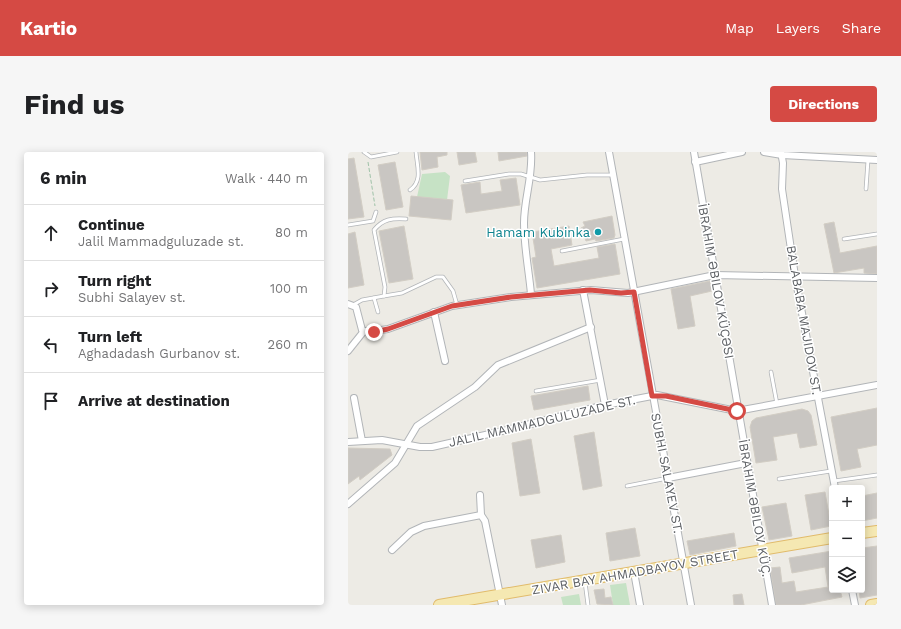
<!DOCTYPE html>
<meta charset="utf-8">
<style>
body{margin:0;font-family:"Work Sans",sans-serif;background:#f6f6f6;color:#202124}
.controls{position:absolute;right:12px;bottom:12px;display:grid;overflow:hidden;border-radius:4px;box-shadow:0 2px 10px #0003}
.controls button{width:36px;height:36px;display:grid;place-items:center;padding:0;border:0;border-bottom:1px solid #e0e0e0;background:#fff;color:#202124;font:20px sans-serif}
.stop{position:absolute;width:12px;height:12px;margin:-9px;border:3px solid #d54a44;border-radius:50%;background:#fff}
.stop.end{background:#d54a44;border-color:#fff;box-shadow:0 1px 4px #0008}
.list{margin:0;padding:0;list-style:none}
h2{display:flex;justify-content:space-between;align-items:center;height:52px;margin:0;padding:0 16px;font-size:17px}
h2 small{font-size:13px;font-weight:400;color:#757577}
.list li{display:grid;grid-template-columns:26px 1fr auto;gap:12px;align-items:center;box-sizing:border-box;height:56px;padding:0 16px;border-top:1px solid #e0e0e0}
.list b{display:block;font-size:15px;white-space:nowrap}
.list p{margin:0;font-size:13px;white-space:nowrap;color:#757577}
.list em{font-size:13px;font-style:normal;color:#757577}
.icon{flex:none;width:22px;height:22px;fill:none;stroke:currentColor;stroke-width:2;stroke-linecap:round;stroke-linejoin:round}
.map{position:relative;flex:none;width:529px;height:453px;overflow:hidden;border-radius:4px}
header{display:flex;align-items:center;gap:24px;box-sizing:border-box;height:56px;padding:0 20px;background:#d54a44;color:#fff}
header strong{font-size:19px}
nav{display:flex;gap:22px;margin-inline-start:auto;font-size:14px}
.intro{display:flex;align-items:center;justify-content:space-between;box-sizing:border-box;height:96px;padding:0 24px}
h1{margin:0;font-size:28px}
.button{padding:10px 18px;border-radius:4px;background:#d54a44;color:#fff;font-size:14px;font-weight:700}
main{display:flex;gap:24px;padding:0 24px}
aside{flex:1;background:#fff;border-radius:4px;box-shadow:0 2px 10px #0003}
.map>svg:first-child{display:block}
</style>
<header>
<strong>Kartio</strong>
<nav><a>Map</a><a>Layers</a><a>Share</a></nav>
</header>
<div class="intro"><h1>Find us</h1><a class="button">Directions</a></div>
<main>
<aside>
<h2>6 min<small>Walk · 440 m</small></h2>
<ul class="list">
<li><svg class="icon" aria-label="ahead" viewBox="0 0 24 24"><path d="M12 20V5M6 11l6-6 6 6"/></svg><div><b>Continue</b><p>Jalil Mammadguluzade st.</p></div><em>80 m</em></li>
<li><svg class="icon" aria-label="right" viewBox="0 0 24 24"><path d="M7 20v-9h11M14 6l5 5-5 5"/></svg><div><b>Turn right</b><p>Subhi Salayev st.</p></div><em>100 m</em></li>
<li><svg class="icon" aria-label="left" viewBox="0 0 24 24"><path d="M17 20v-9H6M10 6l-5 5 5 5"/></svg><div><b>Turn left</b><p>Aghadadash Gurbanov st.</p></div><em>260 m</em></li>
<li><svg class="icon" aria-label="arrive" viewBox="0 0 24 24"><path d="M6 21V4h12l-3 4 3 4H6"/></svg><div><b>Arrive at destination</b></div></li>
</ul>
</aside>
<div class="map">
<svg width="529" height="453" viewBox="0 0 529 453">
<rect width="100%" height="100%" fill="#edebe5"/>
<g fill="#c6e2c5">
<polygon points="97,20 102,24 99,48 69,45 74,22"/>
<polygon points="278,431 282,453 265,453 262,433"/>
<polygon points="231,442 233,453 215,453 213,445"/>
</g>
<g fill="#c9c6c2" stroke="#d2cdc4">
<polygon points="72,0 99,0 99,3 89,5 90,15 74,18"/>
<polygon points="109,0 127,0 129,10 111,13"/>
<polygon points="150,0 179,0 179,4 151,9"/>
<polygon points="6,6 16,65 0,67 0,7"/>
<polygon points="47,10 55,55 38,58 30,13"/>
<polygon points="168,26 172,53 118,61 113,33 132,30 133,42 154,39 152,28"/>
<polygon points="63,44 105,48 103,68 61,64"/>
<polygon points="264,64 267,83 266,86 248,89 247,87 238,89 233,76 237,74 235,70"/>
<polygon points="486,70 492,101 529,94 529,122 516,121 516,116 486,121 476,72"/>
<polygon points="56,74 65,127 41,131 31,79"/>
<polygon points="221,74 224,93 203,97 206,114 251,106 249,95 267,92 272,122 189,136 184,106 188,105 184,80"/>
<polygon points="7,80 16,133 0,136 0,82"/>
<polygon points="362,129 364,139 342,144 347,174 330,177 323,137"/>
<polygon points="240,234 242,248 186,258 183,244"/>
<polygon points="529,256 529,293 509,297 513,315 493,319 483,265"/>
<polygon points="454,257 460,259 463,263 469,293 452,296 449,281 425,285 429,308 408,311 402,275 404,269 408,266"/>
<polygon points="246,280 254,334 235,338 226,284"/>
<polygon points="183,287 192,341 172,344 164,291"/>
<polygon points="0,296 42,297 44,303 12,328 11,324 0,332"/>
<polygon points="477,340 483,374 463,378 457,343"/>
<polygon points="529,341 529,366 514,369 514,344"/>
<polygon points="438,351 444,384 421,388 414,355"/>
<polygon points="287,376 292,404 262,409 258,381"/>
<polygon points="386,381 388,394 342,403 339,389"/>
<polygon points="213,383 217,410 188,416 183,388"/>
<polygon points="529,394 529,443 512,446 511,438 514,438 514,396"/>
<polygon points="484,399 484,438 492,438 494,445 453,453 428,453 422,416 432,415 434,431 446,429 448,440 480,435 477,415 444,421 441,406"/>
<polygon points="256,437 257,446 263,445 265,453 249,452 246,438"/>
<polygon points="394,442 396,453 386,453 385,443"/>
</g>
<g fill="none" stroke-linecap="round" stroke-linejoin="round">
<defs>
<g id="lane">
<polyline points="16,0 23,5 49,0"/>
<polyline points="117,29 161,22 173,22 192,28 239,23 265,23"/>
<polyline points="518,37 520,8"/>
<path d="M62 38C75 29 69 14 68 0"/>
<polyline points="0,73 25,69 28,60"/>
<polyline points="496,87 529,82"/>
<polyline points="214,99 276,87"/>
<polyline points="36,144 54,141 88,125 95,125 105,139 109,153"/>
<polyline points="26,146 30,160"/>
<path d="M5 153 14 148 36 144 37 135 26 78C35 67 44 66 58 67"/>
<polyline points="423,220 429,252"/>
<polyline points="188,239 253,228"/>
<polyline points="431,327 483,319"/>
<polyline points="486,329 529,323"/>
<polyline points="279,334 320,326"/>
<polyline points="237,430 240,453"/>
</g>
<g id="street">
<path d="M183 0C185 24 176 47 176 71 176 95 181 119 183 142"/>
<polyline points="261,0 343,453"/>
<polyline points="346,0 424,453"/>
<polyline points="416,0 434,3 529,8"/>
<polyline points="433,0 435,11 434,37 447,124 487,336"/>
<polyline points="347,10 394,0"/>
<polyline points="235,138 257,253"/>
<polyline points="0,152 8,155 14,178 20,180 40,177 104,154 163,145 243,138 280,141 367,123 529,126"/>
<polyline points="86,160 97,209"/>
<polyline points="0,199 16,179"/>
<polyline points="6,246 14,289"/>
<polyline points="0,290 34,288 72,295 84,295 163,277 257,253 309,243 389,259 529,233"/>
<polyline points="320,326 398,311"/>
<polyline points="132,343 133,363"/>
<polyline points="0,352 47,311 69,274 127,235 150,213 243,175"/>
<polyline points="44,398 63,380 76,374 133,363 137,369 154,453"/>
<polyline points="286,420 292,453"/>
<polyline points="504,438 507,453"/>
</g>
<g id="primary">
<polyline points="514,381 529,379"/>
<polyline points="91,453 484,386"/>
<polyline points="523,453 529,452"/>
</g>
</defs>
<use href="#lane" stroke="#b2b5b8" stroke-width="4.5"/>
<use href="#street" stroke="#b2b5b8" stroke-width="8"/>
<use href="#primary" stroke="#e1bb6b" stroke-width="12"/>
<polyline stroke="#9fc2a8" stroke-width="1" stroke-dasharray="4 2" stroke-linecap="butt" points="20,10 27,54"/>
<use href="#lane" stroke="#fff" stroke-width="3"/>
<use href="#street" stroke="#fff" stroke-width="6"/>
<use href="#primary" stroke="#f5e8b2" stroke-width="10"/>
</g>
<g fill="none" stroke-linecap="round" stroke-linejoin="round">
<polyline stroke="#d54a44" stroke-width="5" points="26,180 40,177 104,154 163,145 242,138 273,141 286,140 304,244 318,244 389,259"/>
</g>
<circle fill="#0f9aa8" stroke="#fff" stroke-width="1.5" cx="250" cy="80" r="4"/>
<g text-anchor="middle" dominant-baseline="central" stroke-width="3" stroke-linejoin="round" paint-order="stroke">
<g font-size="13" fill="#0d838f" stroke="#fff" text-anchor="end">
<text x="242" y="80">Hamam Kubinka</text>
</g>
<g font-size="13" fill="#5d6064" stroke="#fff">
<text transform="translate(368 129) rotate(80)">İBRAHIM ƏBILOV KÜÇƏSI</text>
<text transform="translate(456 168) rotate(80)">BALABABA MAJIDOV ST.</text>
<text transform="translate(194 269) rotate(-13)">JALIL MAMMADGULUZADE ST.</text>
<text transform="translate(319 321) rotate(79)">SUBHI SALAYEV ST.</text>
<text transform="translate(407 356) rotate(80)">İBRAHIM ƏBILOV KÜÇ.</text>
<text transform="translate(287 420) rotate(-10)">ZIVAR BAY AHMADBAYOV STREET</text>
</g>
</g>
</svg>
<div class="controls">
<button>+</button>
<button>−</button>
<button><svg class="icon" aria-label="layers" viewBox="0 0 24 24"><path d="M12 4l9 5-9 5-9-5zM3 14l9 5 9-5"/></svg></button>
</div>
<div class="stop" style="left:389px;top:259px"></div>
<div class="stop end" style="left:26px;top:180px"></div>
</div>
</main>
